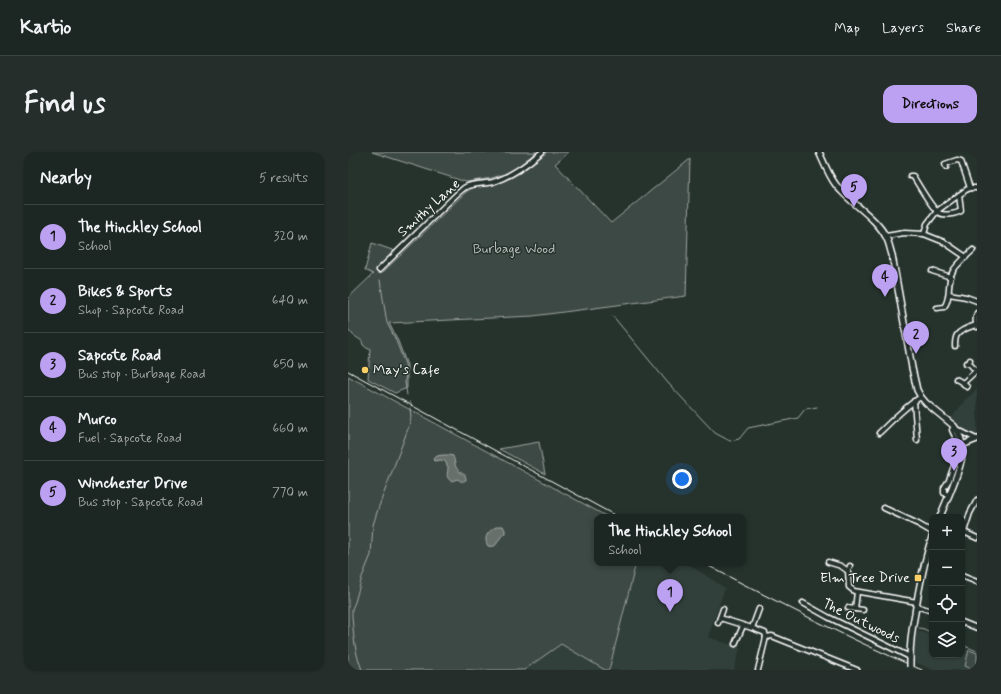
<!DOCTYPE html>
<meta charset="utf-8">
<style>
body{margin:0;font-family:Mynerve,sans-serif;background:#252e2a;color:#f1f3f6}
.controls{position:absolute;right:12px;bottom:12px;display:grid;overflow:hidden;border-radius:8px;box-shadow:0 1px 3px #0004}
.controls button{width:36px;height:36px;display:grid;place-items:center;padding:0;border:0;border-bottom:1px solid #3a4340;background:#1c2622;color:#f1f3f6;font:20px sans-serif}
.you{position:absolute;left:334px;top:327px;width:14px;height:14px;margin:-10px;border:3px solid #fff;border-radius:50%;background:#1a73e8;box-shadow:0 0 0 6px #1a73e833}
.badge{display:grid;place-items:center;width:26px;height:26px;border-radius:50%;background:#bca0f2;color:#111;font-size:13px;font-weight:700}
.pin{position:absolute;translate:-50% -33px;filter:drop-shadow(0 1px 2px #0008)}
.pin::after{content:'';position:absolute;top:21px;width:14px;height:12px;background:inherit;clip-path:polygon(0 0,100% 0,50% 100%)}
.popup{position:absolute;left:246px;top:362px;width:152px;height:52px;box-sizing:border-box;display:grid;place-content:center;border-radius:8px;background:#1c2622;filter:drop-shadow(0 1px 3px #0005);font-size:13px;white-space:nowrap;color:#a0a5a5}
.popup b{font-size:15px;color:#f1f3f6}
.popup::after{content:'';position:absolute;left:50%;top:100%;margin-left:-8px;border:8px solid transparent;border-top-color:#1c2622}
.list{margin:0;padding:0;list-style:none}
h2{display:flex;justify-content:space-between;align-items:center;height:52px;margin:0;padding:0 16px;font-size:17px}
h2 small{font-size:13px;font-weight:400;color:#a0a5a5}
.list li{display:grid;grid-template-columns:26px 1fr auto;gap:12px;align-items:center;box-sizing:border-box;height:64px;padding:0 16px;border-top:1px solid #3a4340}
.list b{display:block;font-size:15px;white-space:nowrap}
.list p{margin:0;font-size:13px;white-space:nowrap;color:#a0a5a5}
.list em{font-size:13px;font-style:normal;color:#a0a5a5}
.icon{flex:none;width:22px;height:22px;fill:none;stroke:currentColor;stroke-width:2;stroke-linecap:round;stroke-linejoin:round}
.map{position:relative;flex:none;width:629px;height:518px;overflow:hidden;border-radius:12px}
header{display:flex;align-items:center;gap:24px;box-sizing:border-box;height:56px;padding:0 20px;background:#1c2622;border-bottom:1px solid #3a4340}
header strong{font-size:19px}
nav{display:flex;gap:22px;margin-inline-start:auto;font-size:14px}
.intro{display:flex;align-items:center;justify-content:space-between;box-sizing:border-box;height:96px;padding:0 24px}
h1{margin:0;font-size:28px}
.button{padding:10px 18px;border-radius:12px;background:#bca0f2;color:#111;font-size:14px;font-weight:700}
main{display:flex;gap:24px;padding:0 24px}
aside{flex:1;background:#1c2622;border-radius:12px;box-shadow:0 1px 3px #0004}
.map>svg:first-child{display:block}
</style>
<header>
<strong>Kartio</strong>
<nav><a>Map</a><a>Layers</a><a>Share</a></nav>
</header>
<div class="intro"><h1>Find us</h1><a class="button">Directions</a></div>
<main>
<aside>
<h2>Nearby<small>5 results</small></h2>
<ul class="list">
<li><span class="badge">1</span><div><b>The Hinckley School</b><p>School</p></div><em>320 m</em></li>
<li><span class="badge">2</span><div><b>Bikes &amp; Sports</b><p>Shop · Sapcote Road</p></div><em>640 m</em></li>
<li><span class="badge">3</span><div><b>Sapcote Road</b><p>Bus stop · Burbage Road</p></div><em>650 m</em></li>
<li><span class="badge">4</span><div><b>Murco</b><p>Fuel · Sapcote Road</p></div><em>660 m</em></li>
<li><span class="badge">5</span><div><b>Winchester Drive</b><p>Bus stop · Sapcote Road</p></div><em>770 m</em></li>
</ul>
</aside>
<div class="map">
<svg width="629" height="518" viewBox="0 0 629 518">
<rect width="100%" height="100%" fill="#26332d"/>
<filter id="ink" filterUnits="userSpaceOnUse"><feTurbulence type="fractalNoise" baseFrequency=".025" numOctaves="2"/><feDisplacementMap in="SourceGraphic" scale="8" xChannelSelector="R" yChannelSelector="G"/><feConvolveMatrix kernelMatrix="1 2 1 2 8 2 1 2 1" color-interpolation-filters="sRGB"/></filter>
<g filter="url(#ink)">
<g fill="#333f3a">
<polygon points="629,237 629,283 626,284 602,268 617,248"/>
<polygon points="288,411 339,411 377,436 360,485 392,496 386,518 261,518"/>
<polygon points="564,477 584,484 584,503 614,503 614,495 621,498 617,514 626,518 586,518 564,509"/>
<polygon points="213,492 257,518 176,518"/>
</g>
<g fill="#3e4944" stroke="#9ea4a2">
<polygon points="24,0 188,0 169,16 156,22 144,26 118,30"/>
<polygon points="198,0 221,0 207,12 263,71 342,7 338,144 185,164 41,171 50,189 59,213 59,236 47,241 20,227 22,196 20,197 15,193 14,189 5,183 2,179 0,178 0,146 25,122 17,118 24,91 47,99 29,118 33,122 118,40 126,35 154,30 172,21"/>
<polygon points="0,224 260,365 249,365 249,411 288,411 261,518 257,518 213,492 176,518 0,518"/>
<polygon points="191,290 197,322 151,297"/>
<polygon points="621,498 629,501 629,518 626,518 617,514"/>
</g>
<g fill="#67706c" stroke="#a4a9a7">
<path d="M95 303H101L105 304C107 308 106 314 110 318 114 323 118 320 118 328 114 330 113 330 110 327L103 329C97 325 100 321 100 315L97 309 93 308 86 309 85 308 89 304Z"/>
<path d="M150 374H155L157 378V381C148 387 151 397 140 394 134 384 142 378 150 374Z"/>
</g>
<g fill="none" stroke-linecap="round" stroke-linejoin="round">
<g stroke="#a4a9a7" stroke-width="1">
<polyline points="32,128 39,171 47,186 57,212 58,218 57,230 59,243"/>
<polyline points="264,163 320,231 367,281 382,289 391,287 400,276 450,266 457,257 469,255"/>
<polyline points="62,250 63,251"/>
<polyline points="571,476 576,477 584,481"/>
<polyline points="614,493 629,499"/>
<polyline points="14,518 9,503 6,487 4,464 4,457 7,450 14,425 23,403 25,373 30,357 61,274 63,265 62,256"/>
</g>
<defs>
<g id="minor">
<polyline points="598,15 597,12 609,8 613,9 622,36"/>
<path d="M562 24H565C570 32 584 57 591 61 596 64 608 62 613 59L611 43"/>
<polyline points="576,82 579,72 589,59 618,38 622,36 629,36"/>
<polyline points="538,84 556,81 576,82 596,90 618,105"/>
<path d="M31 118 110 41C113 39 116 35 120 34 128 31 137 32 145 30 164 24 179 12 194 0"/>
<polyline points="584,119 603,125"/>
<polyline points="601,142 618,145 629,149"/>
<path d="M589 156 596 155C604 145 598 130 605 119 609 112 619 104 625 98"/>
<path d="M629 161C627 166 627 170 629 175"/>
<path d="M607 194C607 191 607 186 609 183 612 178 622 175 628 173"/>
<polyline points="618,211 621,211 622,208"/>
<polyline points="621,211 628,219"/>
<polyline points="608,227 615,231 619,235"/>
<polyline points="615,231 629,218"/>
<polyline points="566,249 569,288"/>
<polyline points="608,277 628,287"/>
<path d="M531 281C544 269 557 254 573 245"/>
<polyline points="601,343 596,341 596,336 601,328 610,302 611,293 604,278 606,274"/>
<polyline points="536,356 570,372 584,380"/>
<polyline points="616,380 629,386"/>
<polyline points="614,386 622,361 629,348"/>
<polyline points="480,410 493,414 500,419"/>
<polyline points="502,414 500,419 501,435 506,439 569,450"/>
<polyline points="614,424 629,430"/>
<polyline points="455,451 480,465 562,505"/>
<polyline points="568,454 584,459"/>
<polyline points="500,456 515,458"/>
<polyline points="507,457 509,440"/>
<polyline points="372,466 404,476 417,481 418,485"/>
<polyline points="614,470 629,476"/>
<polyline points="370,471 375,457"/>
<polyline points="404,476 411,457"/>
<polyline points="418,485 424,484 509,518"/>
<polyline points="387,492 395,474"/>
<polyline points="410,518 418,485"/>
</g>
<g id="major">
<path d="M471 0C476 11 481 24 488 33 502 51 528 65 538 85 541 90 542 97 544 103L564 216 569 238 573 245 578 251 606 274C621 293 613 313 605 333 601 344 596 354 592 365"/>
<polyline points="614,293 629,287"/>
<path d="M562 507C562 492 564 476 567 461 571 436 576 410 584 385"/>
</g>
</defs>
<use href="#minor" stroke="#fff" stroke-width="7"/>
<use href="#major" stroke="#fff" stroke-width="8"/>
<use href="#minor" stroke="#26332d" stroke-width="4"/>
<use href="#major" stroke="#26332d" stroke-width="5"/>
<g stroke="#fff" stroke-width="1">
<polyline points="0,219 270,365"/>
<path d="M355 411C427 449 499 486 574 518"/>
</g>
<defs>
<polyline id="major-bridge" points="562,515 562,507"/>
</defs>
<use href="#major-bridge" stroke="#fff" stroke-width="8" stroke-linecap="butt"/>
<use href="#major-bridge" stroke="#26332d" stroke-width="5"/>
</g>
</g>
<g fill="#ffd166" stroke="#26332d" stroke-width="1.5">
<circle cx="17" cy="218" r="4"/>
<rect x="566" y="422" width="8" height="8" rx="2"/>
</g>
<g text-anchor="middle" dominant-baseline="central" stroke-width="3" stroke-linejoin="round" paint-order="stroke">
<g font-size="14" fill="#fff" stroke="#26332d">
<text transform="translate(81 56) rotate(-42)">Smithy Lane</text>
<text transform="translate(513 469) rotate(26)">The Outwoods</text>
</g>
<g font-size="14" fill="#bbbfbe" stroke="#26332d">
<text x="166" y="97">Burbage Wood</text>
</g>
<g font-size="14" fill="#fff" stroke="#26332d" text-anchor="start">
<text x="25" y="218">May's Cafe</text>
<text x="562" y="426" text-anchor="end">Elm Tree Drive</text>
</g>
</g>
</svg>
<div class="controls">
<button>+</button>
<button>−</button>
<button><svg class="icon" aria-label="locate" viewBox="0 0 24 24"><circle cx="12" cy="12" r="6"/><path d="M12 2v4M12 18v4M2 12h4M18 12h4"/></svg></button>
<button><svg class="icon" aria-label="layers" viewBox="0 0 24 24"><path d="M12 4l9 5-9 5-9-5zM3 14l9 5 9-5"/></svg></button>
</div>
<div class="you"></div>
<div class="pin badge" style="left:322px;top:460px">1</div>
<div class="popup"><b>The Hinckley School</b>School</div>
<div class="pin badge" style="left:568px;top:202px">2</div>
<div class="pin badge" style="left:606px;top:319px">3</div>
<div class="pin badge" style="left:537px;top:145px">4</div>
<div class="pin badge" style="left:506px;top:55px">5</div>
</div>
</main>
